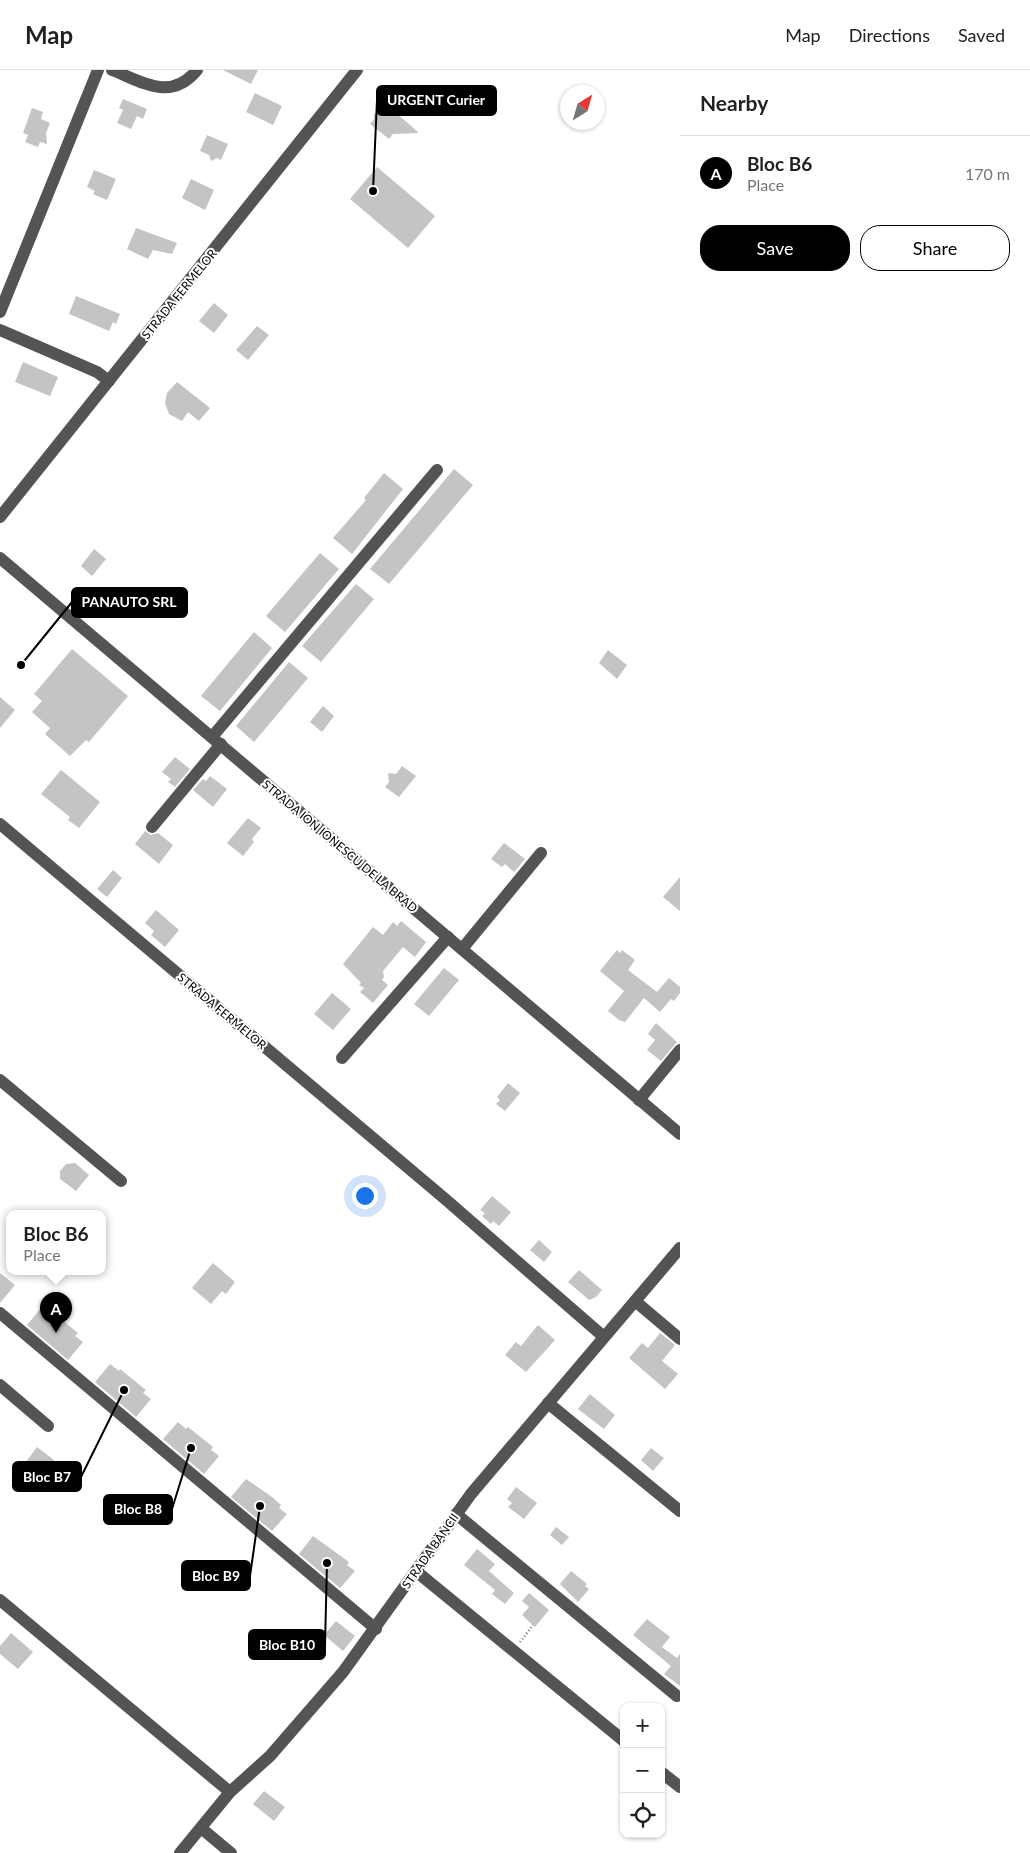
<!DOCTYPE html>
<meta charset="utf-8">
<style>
body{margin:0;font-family:Lato,sans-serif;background:#f2f2f2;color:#202124}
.controls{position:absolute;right:15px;bottom:15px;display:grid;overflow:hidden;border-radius:10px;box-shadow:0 1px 4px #0004}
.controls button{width:45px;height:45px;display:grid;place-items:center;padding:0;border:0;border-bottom:1px solid #e0e0e0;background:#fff;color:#202124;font:25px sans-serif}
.compass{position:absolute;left:560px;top:15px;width:45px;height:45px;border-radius:50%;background:#fff;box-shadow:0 1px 4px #0004;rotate:37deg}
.you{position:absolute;left:364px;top:1125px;width:18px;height:18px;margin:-12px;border:4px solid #fff;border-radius:50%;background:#1a73e8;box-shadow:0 0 0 8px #1a73e833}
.badge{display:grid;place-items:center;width:32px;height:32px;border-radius:50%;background:#000;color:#fff;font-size:16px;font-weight:700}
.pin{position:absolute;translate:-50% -41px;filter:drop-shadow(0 1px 2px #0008)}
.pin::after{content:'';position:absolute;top:26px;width:18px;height:15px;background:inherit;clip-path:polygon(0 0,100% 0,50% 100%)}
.popup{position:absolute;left:6px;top:1140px;width:100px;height:65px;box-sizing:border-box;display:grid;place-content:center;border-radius:10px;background:#fff;filter:drop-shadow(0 1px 4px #0005);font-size:16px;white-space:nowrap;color:#757577}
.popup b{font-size:19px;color:#202124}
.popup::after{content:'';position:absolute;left:50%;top:100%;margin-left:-10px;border:10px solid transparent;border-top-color:#fff}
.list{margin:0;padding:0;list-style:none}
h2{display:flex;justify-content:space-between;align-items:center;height:65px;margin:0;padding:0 20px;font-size:21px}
h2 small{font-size:16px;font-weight:400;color:#757577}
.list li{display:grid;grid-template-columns:32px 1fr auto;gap:15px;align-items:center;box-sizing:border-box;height:75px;padding:0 20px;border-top:1px solid #e0e0e0}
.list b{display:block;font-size:19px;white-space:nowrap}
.list p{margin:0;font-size:16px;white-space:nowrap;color:#757577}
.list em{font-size:16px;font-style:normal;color:#757577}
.actions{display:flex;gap:10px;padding:15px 20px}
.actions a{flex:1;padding:11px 0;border:1px solid #000;border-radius:20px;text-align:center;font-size:18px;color:#000}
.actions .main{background:#000;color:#fff}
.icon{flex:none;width:28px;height:28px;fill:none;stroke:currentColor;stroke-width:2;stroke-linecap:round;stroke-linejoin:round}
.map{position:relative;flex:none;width:680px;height:1783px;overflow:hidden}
header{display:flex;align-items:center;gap:30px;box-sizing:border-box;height:70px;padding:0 25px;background:#fff;border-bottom:1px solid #e0e0e0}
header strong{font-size:24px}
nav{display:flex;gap:28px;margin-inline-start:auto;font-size:18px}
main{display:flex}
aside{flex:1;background:#fff}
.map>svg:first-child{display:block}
</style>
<header>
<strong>Map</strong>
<nav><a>Map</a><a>Directions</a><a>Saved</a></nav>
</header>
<main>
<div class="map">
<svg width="680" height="1783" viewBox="0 0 680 1783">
<rect width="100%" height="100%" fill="#fff"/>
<g fill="#c4c4c4">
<polygon points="223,0 258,0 251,14"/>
<polygon points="255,23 282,36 273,55 246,42"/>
<polygon points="123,29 147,39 143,49 137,46 131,59 117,53 123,40 119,38"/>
<polygon points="387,36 403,49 419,63 393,64 389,69 370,54 374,49 374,44 381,44"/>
<polygon points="32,38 43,42 41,49 50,53 46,63 47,74 40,72 38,77 25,72 28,65 23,63"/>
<polygon points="207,65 228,74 221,90 217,88 211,91 209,85 200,81"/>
<polygon points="377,97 435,146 408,178 350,129"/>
<polygon points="94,100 116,109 107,130 93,124 95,121 87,117"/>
<polygon points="191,109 214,120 205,140 182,128"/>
<polygon points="136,158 177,173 172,184 153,180 148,189 127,179"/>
<polygon points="76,226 120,244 116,254 113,252 109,261 69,244"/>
<polygon points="214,233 228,245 214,263 199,251"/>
<polygon points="257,256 269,265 248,290 236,280"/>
<polygon points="23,292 58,307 50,326 15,312"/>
<polygon points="177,312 210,338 199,351 188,342 182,351 169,344 165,333 167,323"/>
<polygon points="454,399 473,415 389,514 370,499"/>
<polygon points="384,403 403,419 352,484 333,468 366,430 364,428"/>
<polygon points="94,479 106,489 92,506 81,496"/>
<polygon points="320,483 339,499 285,562 266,546"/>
<polygon points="356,514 374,529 321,592 302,576"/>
<polygon points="254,562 272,578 220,641 201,626"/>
<polygon points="72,579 128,626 89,672 86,670 70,686 45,664 50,658 32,642 42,631 34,624"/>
<polygon points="608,580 627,595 617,609 599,593"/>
<polygon points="289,592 308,608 254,672 236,656"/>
<polygon points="0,627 15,640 0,658"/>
<polygon points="323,636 334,646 322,662 310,652"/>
<polygon points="175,687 190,699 175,717 168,712 171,709 162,702"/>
<polygon points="402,696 416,706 399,727 385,717 389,712 388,703 396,704"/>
<polygon points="61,700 100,732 79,758 68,750 70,747 41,724"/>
<polygon points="210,706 227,719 213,737 193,720 203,709 206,711"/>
<polygon points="248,748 261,758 252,769 254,772 243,786 227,773"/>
<polygon points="145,761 151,765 158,763 173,775 159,794 135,774"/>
<polygon points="504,773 525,789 514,802 505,794 502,797 491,789"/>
<polygon points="113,800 122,808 107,827 97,819"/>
<polygon points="680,807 680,841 663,827"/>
<polygon points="156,840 179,860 165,877 151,865 154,861 145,853"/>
<polygon points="401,851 426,872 415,887 403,877 383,901 384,907 382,910 388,915 373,933 360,922 364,918 359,915 361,913 343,894 373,857 383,865 393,852 397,856"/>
<polygon points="617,880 620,883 622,880 635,890 628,900 657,922 669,908 680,917 680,923 674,931 671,929 660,942 644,928 625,952 619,950 608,941 624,921 600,901"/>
<polygon points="444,898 459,910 429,946 414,934"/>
<polygon points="332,923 351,939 333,960 314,944"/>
<polygon points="656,953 677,972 661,991 647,980 655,970 648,964"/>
<polygon points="508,1013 520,1023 505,1041 496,1034 500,1030 497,1027"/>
<polygon points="75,1093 89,1105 76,1121 60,1109 60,1101 66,1094"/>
<polygon points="492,1126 511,1142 499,1156 493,1151 491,1154 482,1146 485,1143 480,1140"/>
<polygon points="539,1170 552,1182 544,1192 530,1180"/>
<polygon points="213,1193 235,1212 226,1224 222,1221 211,1234 192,1218"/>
<polygon points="579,1200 602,1220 596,1227 589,1230 568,1212"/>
<polygon points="0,1203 15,1215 0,1233"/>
<polygon points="42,1237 51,1244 52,1242 78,1263 75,1266 83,1272 68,1290 27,1255"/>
<polygon points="538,1255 555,1270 526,1302 505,1285 516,1272 521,1276"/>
<polygon points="660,1263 675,1275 662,1291 678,1304 665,1319 629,1288 642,1273 648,1278"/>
<polygon points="110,1294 119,1301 120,1299 146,1320 143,1323 151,1329 136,1347 95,1312"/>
<polygon points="590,1324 615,1345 604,1359 578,1339"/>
<polygon points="178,1352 186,1359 188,1357 213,1377 211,1380 219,1386 204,1404 163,1369"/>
<polygon points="37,1377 54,1390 43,1405 26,1392"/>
<polygon points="651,1378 664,1388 653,1401 641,1390"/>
<polygon points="246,1409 272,1427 281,1435 279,1438 287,1444 272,1461 231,1427"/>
<polygon points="516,1417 537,1433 524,1449 508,1437 512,1433 507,1429"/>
<polygon points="556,1457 569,1467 562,1475 550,1465"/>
<polygon points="313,1466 349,1492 347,1495 355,1501 340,1518 299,1484"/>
<polygon points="477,1479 495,1494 489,1501 514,1523 505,1534 492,1524 495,1520 464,1495"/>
<polygon points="571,1501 587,1514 585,1516 589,1519 578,1532 560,1514"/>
<polygon points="529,1523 549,1540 535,1557 522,1545 529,1537 522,1531"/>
<polygon points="647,1549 670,1567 662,1577 677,1588 680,1584 680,1616 664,1604 671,1596 633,1565"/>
<polygon points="336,1551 355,1566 343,1581 324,1565"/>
<polygon points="11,1563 33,1582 18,1599 0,1584 0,1576"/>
<polygon points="264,1721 285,1737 274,1751 253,1734"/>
</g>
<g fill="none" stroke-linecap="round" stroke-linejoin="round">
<polyline stroke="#767676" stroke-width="2.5" stroke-dasharray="1 2.5" stroke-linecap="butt" points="520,1572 533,1555"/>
<g stroke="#545454" stroke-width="12">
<path d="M112 0C143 12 171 32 197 0"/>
<polyline points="0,242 98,0"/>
<polyline points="0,260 97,302 109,311"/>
<polyline points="0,447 357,0"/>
<polyline points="0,488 680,1064"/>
<polyline points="212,667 437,400"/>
<polyline points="0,754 444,1128 604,1267"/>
<polyline points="152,757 221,674"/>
<polyline points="462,879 541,783"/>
<polyline points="342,988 448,867"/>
<polyline points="0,1010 121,1111"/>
<polyline points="639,1030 680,980"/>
<polyline points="635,1231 680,1269"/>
<polyline points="0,1243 376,1559"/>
<polyline points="0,1315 48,1356"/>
<polyline points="548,1333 680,1441"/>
<polyline points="456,1444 677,1626"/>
<polyline points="417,1502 624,1671"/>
<polyline points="0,1530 230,1722"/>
<polyline points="661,1702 680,1717"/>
<polyline points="201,1758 231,1783"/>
<polyline points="180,1783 230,1722 270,1686 343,1602 471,1424 680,1178"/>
</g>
</g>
<g text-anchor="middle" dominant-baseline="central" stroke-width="4" stroke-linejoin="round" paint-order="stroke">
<g font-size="12" fill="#000" stroke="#fff">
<text transform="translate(179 224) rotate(-51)">STRADA FERMELOR</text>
<text transform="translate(340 776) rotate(40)">STRADA ION IONESCU DE LA BRAD</text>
<text transform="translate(222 941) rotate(40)">STRADA FERMELOR</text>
<text transform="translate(430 1481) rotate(-55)">STRADA BĂNCII</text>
</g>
</g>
<path fill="none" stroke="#000" stroke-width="2" d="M373 121L377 30M21 595L72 532M124 1320L81 1407M191 1378L172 1439M260 1436L250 1506M327 1493L325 1575"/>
<g fill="#000" stroke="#fff" stroke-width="2">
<circle cx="373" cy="121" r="5"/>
<circle cx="21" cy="595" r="5"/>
<circle cx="124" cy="1320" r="5"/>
<circle cx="191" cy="1378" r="5"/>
<circle cx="260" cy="1436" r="5"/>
<circle cx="327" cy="1493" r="5"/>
</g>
<g fill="#000" stroke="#000" stroke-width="2">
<rect x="377" y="16" width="119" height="29" rx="5"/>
<rect x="72" y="518" width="115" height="29" rx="5"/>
<rect x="13" y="1392" width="68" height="29" rx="5"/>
<rect x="104" y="1425" width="68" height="29" rx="5"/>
<rect x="182" y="1491" width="68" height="29" rx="5"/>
<rect x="249" y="1560" width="76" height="29" rx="5"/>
</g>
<g font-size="14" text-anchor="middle" font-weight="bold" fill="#fff">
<text x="436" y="35">URGENT Curier</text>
<text x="129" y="537">PANAUTO SRL</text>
<text x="47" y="1412">Bloc B7</text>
<text x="138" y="1444">Bloc B8</text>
<text x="216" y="1511">Bloc B9</text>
<text x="287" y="1580">Bloc B10</text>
</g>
</svg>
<div class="controls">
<button>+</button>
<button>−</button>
<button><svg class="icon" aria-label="locate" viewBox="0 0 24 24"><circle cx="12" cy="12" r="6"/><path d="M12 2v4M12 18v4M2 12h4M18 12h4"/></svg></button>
</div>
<svg class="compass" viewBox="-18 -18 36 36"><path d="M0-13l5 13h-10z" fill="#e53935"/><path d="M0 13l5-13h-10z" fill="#757577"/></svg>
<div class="you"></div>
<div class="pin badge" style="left:56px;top:1263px">A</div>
<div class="popup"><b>Bloc B6</b>Place</div>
</div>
<aside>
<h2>Nearby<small></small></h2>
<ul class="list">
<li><span class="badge">A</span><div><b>Bloc B6</b><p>Place</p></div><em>170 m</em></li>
</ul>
<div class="actions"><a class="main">Save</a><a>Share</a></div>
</aside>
</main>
